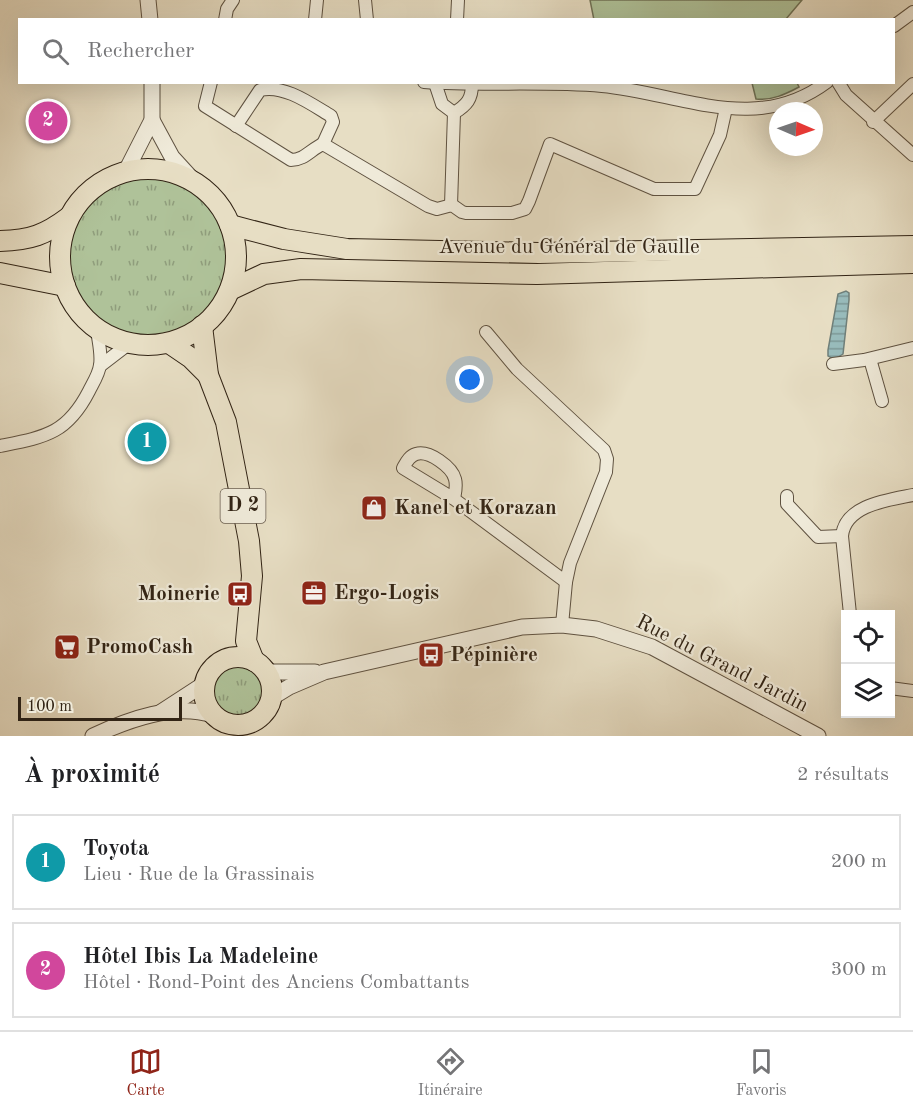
<!DOCTYPE html>
<html lang="fr">
<meta charset="utf-8">
<style>
body{margin:0;font-family:"Old Standard TT",serif;background:#f6f6f6;color:#202124}
.controls{position:absolute;right:18px;bottom:18px;display:grid;overflow:hidden;border-radius:0px;box-shadow:0 6px 24px #0002}
.controls button{width:54px;height:54px;display:grid;place-items:center;padding:0;border:0;border-bottom:2px solid #e0e0e0;background:#fff;color:#202124;font:30px sans-serif}
.compass{position:absolute;left:769px;top:102px;width:54px;height:54px;border-radius:50%;background:#fff;box-shadow:0 6px 24px #0002;rotate:92deg}
.scale{position:absolute;left:18px;bottom:15px;width:164px;box-sizing:border-box;padding-left:6px;border:3px solid #322415;border-top:0;font-size:16px;line-height:21px;white-space:nowrap;color:#322415;-webkit-text-stroke:4px #efead9;paint-order:stroke}
.you{position:absolute;left:470px;top:380px;width:21px;height:21px;margin:-15px;border:4px solid #fff;border-radius:50%;background:#1a73e8;box-shadow:0 0 0 9px #1a73e833}
.badge{display:grid;place-items:center;width:39px;height:39px;border-radius:50%;background:#8f2418;color:#fff;font-size:20px;font-weight:700}
.pin{position:absolute;translate:-50% -50%;border:3px solid #fff;box-shadow:0 2px 6px #0006}
.list{margin:0;padding:0;list-style:none}
h2{display:flex;justify-content:space-between;align-items:center;height:78px;margin:0;padding:0 24px;font-size:26px}
h2 small{font-size:20px;font-weight:400;color:#757577}
.list li{display:grid;grid-template-columns:39px 1fr auto;gap:18px;align-items:center;box-sizing:border-box;height:96px;margin:0 12px 12px;padding:0 12px;border:2px solid #e0e0e0;border-radius:0px}
.list b{display:block;font-size:22px;white-space:nowrap}
.list p{margin:0;font-size:20px;white-space:nowrap;color:#757577}
.list em{font-size:20px;font-style:normal;color:#757577}
.icon{flex:none;width:33px;height:33px;fill:none;stroke:currentColor;stroke-width:2;stroke-linecap:round;stroke-linejoin:round}
.map{position:relative;flex:none;width:913px;height:736px;overflow:hidden}
.search{position:absolute;background:#fff;box-shadow:0 6px 24px #0002;left:18px;right:18px;top:18px;height:66px;display:flex;align-items:center;gap:15px;box-sizing:border-box;padding:0 21px;border-radius:0px;color:#757577;font-size:22px}
.sheet{height:294px;background:#fff}
nav{display:flex;justify-content:space-around;align-items:center;box-sizing:border-box;height:84px;border-top:2px solid #e0e0e0;background:#fff;font-size:16px;color:#757577}
nav a{display:grid;justify-items:center;gap:3px}
nav .on{color:#8f2418}
.map>svg:first-child{display:block}
</style>
<div class="map">
<svg width="913" height="736" viewBox="0 0 913 736">
<defs>
<pattern id="grass-tufts" width="24" height="20" patternUnits="userSpaceOnUse" patternTransform="scale(1.5)"><rect width="24" height="20" fill="#afc299"/><path d="M3 7l-1-3M5 7V3M7 7l1-3M15 17l-1-3M17 17v-4M19 17l1-3" fill="none" stroke="#8f9d7c"/></pattern>
<pattern id="water-rules" width="6" height="5" patternUnits="userSpaceOnUse" patternTransform="scale(1.5)"><rect width="6" height="5" fill="#98bbbb"/><path d="M0 2.5h6" fill="none" stroke="#7d9897"/></pattern>
</defs>
<rect width="100%" height="100%" fill="#e7dec4"/>
<filter id="stains"><feTurbulence type="fractalNoise" baseFrequency=".00333" numOctaves="4"/><feColorMatrix values="0 0 0 0 .2 0 0 0 0 .09 0 0 0 0 .02 0 0 0 .5 -.17"/></filter>
<radialGradient id="worn" r=".72"><stop offset=".6" stop-color="#630" stop-opacity="0"/><stop offset="1" stop-color="#630" stop-opacity=".3"/></radialGradient>
<g fill="url(#grass-tufts)" stroke="#707357" stroke-width="1.5">
<circle cx="149" cy="257" r="81"/>
<circle cx="236" cy="692" r="28"/>
</g>
<g fill="#afc299" stroke="#707357" stroke-width="1.5">
<polygon points="590,0 802,0 786,19 594,20"/>
<path d="M752 83H797L799 87C786 94 771 101 756 99Z"/>
</g>
<path fill="url(#water-rules)" stroke="#6f7f79" stroke-width="1.5" d="M846 291 849 293V300L843 354C837 358 834 360 828 356V350L838 294Z"/>
<g fill="none" stroke-linecap="round" stroke-linejoin="round">
<defs>
<g id="minor">
<polyline points="365,0 367,20"/>
<polyline points="225,20 227,9 233,0"/>
<polyline points="315,20 317,0"/>
<polyline points="457,20 458,0"/>
<polyline points="894,26 913,12"/>
<path d="M211 82 205 106 291 160C305 160 311 149 323 144L428 206 437 209 452 205 462 212 466 213H512L525 209 529 201 550 144 654 189H695L720 135 726 108"/>
<path d="M424 82C483 86 543 81 602 86 680 93 755 136 827 82"/>
<polyline points="838,82 846,95 913,155"/>
<polyline points="435,83 442,104 454,113"/>
<path d="M454 113C467 105 472 99 472 84"/>
<polyline points="873,122 913,84"/>
<path d="M236 126 260 90C284 84 311 104 331 116L333 122 323 144"/>
<polyline points="451,205 454,113"/>
<polyline points="486,332 517,369 604,450 607,459 606,472 570,563 566,582 562,625"/>
<polyline points="870,359 882,401"/>
<polyline points="833,364 864,360 913,348"/>
<polyline points="100,366 130,343"/>
<path d="M0 446C45 437 67 434 89 391 93 383 99 374 100 365 102 354 98 340 97 329"/>
<polyline points="787,496 787,504 818,537 842,536"/>
<path d="M454 499C455 493 457 486 455 479 452 467 429 450 416 454 409 456 406 463 403 468L454 499 566 582"/>
<path d="M850 614 842 536C845 505 888 500 913 495"/>
<polyline points="890,688 913,691"/>
</g>
<g id="tertiary">
<polyline points="148,0 150,20"/>
<polyline points="152,120 172,157 193,180"/>
<polyline points="126,171 152,120 152,82"/>
<polyline points="266,672 315,672"/>
<polyline points="271,698 289,687 324,672 522,627 562,625 596,629 652,647 818,736"/>
<polyline points="161,712 204,684"/>
<path d="M93 736C130 719 173 703 213 715"/>
</g>
<g id="primary">
<circle cx="148" cy="257" r="88"/>
<polyline points="230,225 284,239 347,249 539,253 913,246"/>
<path d="M0 241C31 240 45 235 69 217"/>
<polyline points="0,273 65,286"/>
<polyline points="230,290 264,274 301,269 537,274 913,263"/>
<polyline points="202,326 208,375 226,422 249,541 252,576 246,641 254,661"/>
<polyline points="169,343 191,358 208,375"/>
<circle cx="238" cy="691" r="34"/>
</g>
</defs>
<use href="#minor" stroke="#5f5241" stroke-width="14"/>
<use href="#tertiary" stroke="#5f5241" stroke-width="17"/>
<use href="#primary" stroke="#322415" stroke-width="22"/>
<use href="#minor" stroke="#efead9" stroke-width="12"/>
<use href="#tertiary" stroke="#efead9" stroke-width="15"/>
<use href="#primary" stroke="#e7dec4" stroke-width="20"/>
</g>
<defs>
<symbol id="shop-square" viewBox="-11 -11 22 22"><rect x="-9" y="-9" width="18" height="18" rx="4" fill="#8f2418" stroke="#efead9"/><path d="M-5-2.5h2.3a2.7 3.5 0 0 1 5.4 0H5L5.5 6h-11ZM-1.5-2.5h3a1.5 2.3 0 0 0-3 0Z" fill="#fff"/></symbol>
<symbol id="office-square" viewBox="-11 -11 22 22"><rect x="-9" y="-9" width="18" height="18" rx="4" fill="#8f2418" stroke="#efead9"/><path d="M-6-3h4V-5.5h4V-3h4V5H-6ZM-1-4.5V-3h2v-1.5ZM-6 0V1H6V0Z" fill="#fff"/></symbol>
<symbol id="bus-square" viewBox="-11 -11 22 22"><rect x="-9" y="-9" width="18" height="18" rx="4" fill="#8f2418" stroke="#efead9"/><path d="M-5-6H5V4H4V6H2V4H-2V6H-4V4H-5ZM-3.5-4V0h7V-4ZM-3.5 1.2v1.5H-2V1.2ZM2 1.2v1.5H3.5V1.2Z" fill="#fff"/></symbol>
<symbol id="supermarket-square" viewBox="-11 -11 22 22"><rect x="-9" y="-9" width="18" height="18" rx="4" fill="#8f2418" stroke="#efead9"/><path d="M-6-5.5h2.5l.6 2H6L4.5 2H-2.5L-4.4-4H-6ZM-1.5 3.2a1.3 1.3 0 1 0 .1 0ZM3 3.2a1.3 1.3 0 1 0 .1 0Z" fill="#fff"/></symbol>
</defs>
<g fill-rule="evenodd">
<use href="#shop-square" x="359" y="493" width="30" height="30"/>
<use href="#office-square" x="299" y="578" width="30" height="30"/>
<use href="#bus-square" x="225" y="579" width="30" height="30"/>
<use href="#supermarket-square" x="52" y="632" width="30" height="30"/>
<use href="#bus-square" x="416" y="640" width="30" height="30"/>
</g>
<g text-anchor="middle" dominant-baseline="central" stroke-width="4.5" stroke-linejoin="round" paint-order="stroke">
<rect fill="#efead9" stroke="#6b5f50" stroke-width="1.5" x="220.5" y="489" width="45" height="34" rx="4.5"/>
<g font-size="20" font-weight="bold" fill="#322415">
<text x="243" y="506">D 2</text>
</g>
<g font-size="21" fill="#322415" stroke="#efead9">
<text x="569" y="247">Avenue du Général de Gaulle</text>
<text transform="translate(722 664) rotate(27)">Rue du Grand Jardin</text>
</g>
<g font-size="21" font-weight="bold" fill="#322415" stroke="#efead9" text-anchor="start">
<text x="394" y="508">Kanel et Korazan</text>
<text x="334" y="593">Ergo-Logis</text>
<text x="220" y="594" text-anchor="end">Moinerie</text>
<text x="86" y="647">PromoCash</text>
<text x="450" y="655">Pépinière</text>
</g>
</g>
<rect width="100%" height="100%" filter="url(#stains)"/>
<rect width="100%" height="100%" fill="url(#worn)"/>
</svg>
<div class="controls">
<button><svg class="icon" aria-label="locate" viewBox="0 0 24 24"><circle cx="12" cy="12" r="6"/><path d="M12 2v4M12 18v4M2 12h4M18 12h4"/></svg></button>
<button><svg class="icon" aria-label="layers" viewBox="0 0 24 24"><path d="M12 4l9 5-9 5-9-5zM3 14l9 5 9-5"/></svg></button>
</div>
<svg class="compass" viewBox="-18 -18 36 36"><path d="M0-13l5 13h-10z" fill="#e53935"/><path d="M0 13l5-13h-10z" fill="#757577"/></svg>
<div class="scale">100 m</div>
<div class="you"></div>
<div class="pin badge" style="left:147px;top:442px;background:#0f9aa8">1</div>
<div class="pin badge" style="left:48px;top:121px;background:#d1479c">2</div>
<div class="search"><svg class="icon" aria-label="search" viewBox="0 0 24 24"><circle cx="10" cy="10" r="6"/><path d="M15 15l6 6"/></svg>Rechercher</div>
</div>
<section class="sheet">
<h2>À proximité<small>2 résultats</small></h2>
<ul class="list">
<li><span class="badge" style="background:#0f9aa8">1</span><div><b>Toyota</b><p>Lieu · Rue de la Grassinais</p></div><em>200 m</em></li>
<li><span class="badge" style="background:#d1479c">2</span><div><b>Hôtel Ibis La Madeleine</b><p>Hôtel · Rond-Point des Anciens Combattants</p></div><em>300 m</em></li>
</ul>
</section>
<nav>
<a class="on"><svg class="icon" aria-label="map" viewBox="0 0 24 24"><path d="M3 6l6-2 6 2 6-2v14l-6 2-6-2-6 2zM9 4v14M15 6v14"/></svg>Carte</a>
<a><svg class="icon" aria-label="directions" viewBox="0 0 24 24"><path d="M12 3l9 9-9 9-9-9zM9 14v-3h6M13 9l2 2-2 2"/></svg>Itinéraire</a>
<a><svg class="icon" aria-label="saved" viewBox="0 0 24 24"><path d="M7 4h10v16l-5-4-5 4z"/></svg>Favoris</a>
</nav>
